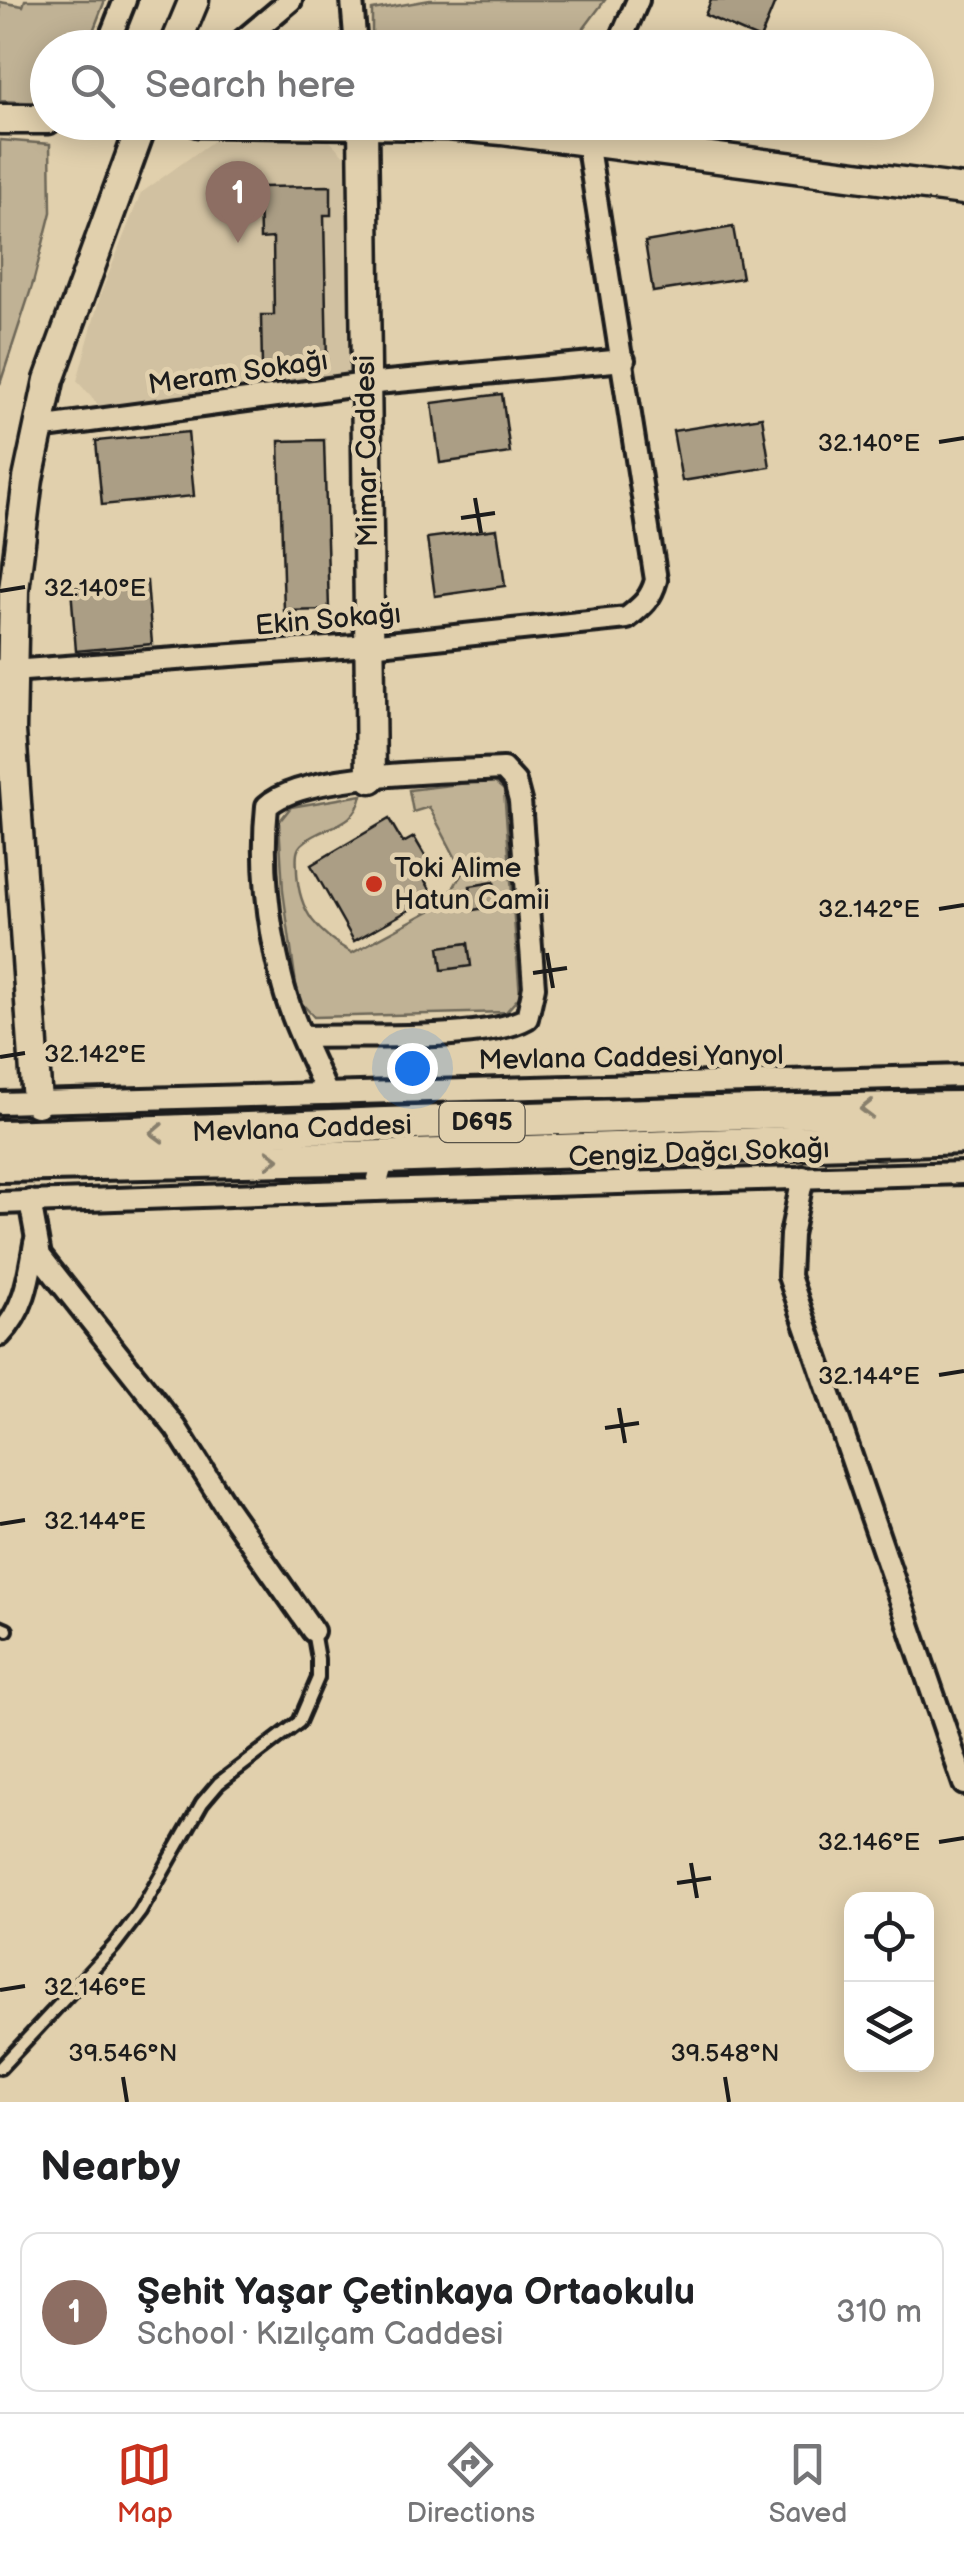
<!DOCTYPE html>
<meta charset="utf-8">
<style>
body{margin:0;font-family:"Balsamiq Sans",sans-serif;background:#f2f2f2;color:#202124}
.controls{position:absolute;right:30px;bottom:30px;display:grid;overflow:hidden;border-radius:20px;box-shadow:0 5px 25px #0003}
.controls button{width:90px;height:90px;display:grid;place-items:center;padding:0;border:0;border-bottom:2px solid #e0e0e0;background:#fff;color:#202124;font:50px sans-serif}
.you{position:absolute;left:412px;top:1068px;width:35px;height:35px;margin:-25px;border:8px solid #fff;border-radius:50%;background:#1a73e8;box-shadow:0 0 0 15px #1a73e833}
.badge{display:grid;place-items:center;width:65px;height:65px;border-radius:50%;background:#c8321e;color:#fff;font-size:32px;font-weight:700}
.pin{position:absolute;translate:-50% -82px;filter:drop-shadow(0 2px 5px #0008)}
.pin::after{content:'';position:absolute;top:52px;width:35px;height:30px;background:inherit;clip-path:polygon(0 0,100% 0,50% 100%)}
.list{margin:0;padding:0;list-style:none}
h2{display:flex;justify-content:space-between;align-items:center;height:130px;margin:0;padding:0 40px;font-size:42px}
h2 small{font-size:32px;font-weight:400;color:#757577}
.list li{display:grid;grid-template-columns:65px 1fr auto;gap:30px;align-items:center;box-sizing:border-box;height:160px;margin:0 20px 20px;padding:0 20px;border:2px solid #e0e0e0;border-radius:20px}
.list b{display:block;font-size:38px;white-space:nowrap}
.list p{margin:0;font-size:32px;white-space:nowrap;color:#757577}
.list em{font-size:32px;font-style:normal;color:#757577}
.icon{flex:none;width:55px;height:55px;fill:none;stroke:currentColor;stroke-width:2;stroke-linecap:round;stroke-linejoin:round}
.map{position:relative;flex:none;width:964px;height:2102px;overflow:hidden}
.search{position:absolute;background:#fff;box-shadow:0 5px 25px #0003;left:30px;right:30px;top:30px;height:110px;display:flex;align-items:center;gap:25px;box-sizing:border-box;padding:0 35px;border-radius:55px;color:#757577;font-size:38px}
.sheet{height:310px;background:#fff}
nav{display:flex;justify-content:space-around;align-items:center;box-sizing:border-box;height:140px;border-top:2px solid #e0e0e0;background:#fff;font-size:28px;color:#757577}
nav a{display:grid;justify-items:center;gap:5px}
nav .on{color:#c8321e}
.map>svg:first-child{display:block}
</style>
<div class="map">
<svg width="964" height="2102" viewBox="0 0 964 2102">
<rect width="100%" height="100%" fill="#e1d0ad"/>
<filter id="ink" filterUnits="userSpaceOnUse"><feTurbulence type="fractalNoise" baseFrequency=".01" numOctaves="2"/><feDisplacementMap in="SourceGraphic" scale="20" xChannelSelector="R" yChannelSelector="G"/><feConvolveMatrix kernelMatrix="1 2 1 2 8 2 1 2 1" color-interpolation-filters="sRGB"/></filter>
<g filter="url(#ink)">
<polygon fill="#d1c1a1" points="329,140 354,166 356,364 338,381 100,407 77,381 101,293 141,193 213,141"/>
<g fill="#c0b295" stroke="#6e6758" stroke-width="2.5">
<polygon points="25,0 105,0 87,47 48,48 47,101 42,103 0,101 0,2 23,6"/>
<polygon points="430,0 605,0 570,47 372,47 372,10"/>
<polygon points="0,140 50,144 51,212 33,283 0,384"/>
<path d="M492 780 504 790 520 996 506 1012 314 1017 298 999 283 891 279 822 291 807 362 795C355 829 324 824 303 843 294 850 297 862 297 872 299 913 318 933 352 953L444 903 463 872 429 807 413 812 409 790Z"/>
</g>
<g fill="#ab9e85" stroke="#1c1c1c" stroke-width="2.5">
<polygon points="711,0 776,0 760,39 705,15"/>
<polygon points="331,186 331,215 324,215 327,365 262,366 261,315 274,315 273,238 260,239 259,187"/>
<polygon points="733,227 742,278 653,292 645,242"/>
<polygon points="502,394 510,453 440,463 432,403"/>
<polygon points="762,417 770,467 682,481 673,431"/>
<polygon points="188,432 194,496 102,505 96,441"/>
<polygon points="324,440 329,610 284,611 279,441"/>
<polygon points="497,529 505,586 435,596 427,538"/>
<polygon points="147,581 152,644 76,651 71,588"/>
<polygon points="389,819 403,843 414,837 431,866 420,872 434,896 354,941 311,865"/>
<polygon points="494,882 497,906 473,910 470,886"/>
<polygon points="468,943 471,966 442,970 439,947"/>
</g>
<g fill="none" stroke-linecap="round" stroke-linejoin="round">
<defs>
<g id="service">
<polyline points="0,1627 7,1630"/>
<polyline points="0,2068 114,1946 140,1912 202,1803 219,1783 299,1722 318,1678 318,1659 313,1631"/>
</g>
<g id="minor">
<polyline points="352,0 356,48"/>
<polyline points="106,48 125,0"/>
<polyline points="234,48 291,0"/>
<polyline points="617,48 638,0"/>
<polyline points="38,428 366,384 624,360"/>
<path d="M2 669 11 671 369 645 627 618C642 606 651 599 656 580L587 141 592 122"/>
<path d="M302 1037C355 1035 486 1042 527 1018L534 987 520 801 515 782 503 769C451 772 303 772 267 806 261 861 268 923 281 977 290 1018 311 1056 327 1094"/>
<polyline points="0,1103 964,1076"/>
<polyline points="803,1177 791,1235 789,1276 964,1784"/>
<polyline points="375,1190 964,1173"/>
<polyline points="30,1201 40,1256 176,1428 228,1510 313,1631"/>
<polyline points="0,1203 375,1190 384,1157"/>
<path d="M0 1335C25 1309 29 1278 35 1243"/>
</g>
<g id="tertiary">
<polyline points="174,48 194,0"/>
<polyline points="0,119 48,119"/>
<polyline points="198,122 448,125 502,130 964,190"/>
<polyline points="363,124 371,778"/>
<polyline points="37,1102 11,731 14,590 28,479 49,380 143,122"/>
</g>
<g id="primary">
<path d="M0 1137C321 1128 643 1112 964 1108"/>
<polyline points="0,1165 384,1157 964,1137"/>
</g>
</defs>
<use href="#service" stroke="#1c1c1c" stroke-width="18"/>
<use href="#minor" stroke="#1c1c1c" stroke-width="28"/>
<use href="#tertiary" stroke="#1c1c1c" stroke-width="35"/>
<use href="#primary" stroke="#1c1c1c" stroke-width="40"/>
<use href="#service" stroke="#e1d0ad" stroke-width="10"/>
<use href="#minor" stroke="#e1d0ad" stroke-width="20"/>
<use href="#tertiary" stroke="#e1d0ad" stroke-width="28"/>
<use href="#primary" stroke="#e1d0ad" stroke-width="32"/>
</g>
<defs><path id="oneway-chevron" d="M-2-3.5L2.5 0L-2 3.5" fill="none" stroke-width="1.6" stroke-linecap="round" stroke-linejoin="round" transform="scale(2.5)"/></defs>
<g stroke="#887f6c">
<use href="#oneway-chevron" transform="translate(867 1109) rotate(179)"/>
<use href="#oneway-chevron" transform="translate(157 1133) rotate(178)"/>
<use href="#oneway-chevron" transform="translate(272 1159) rotate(-1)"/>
</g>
</g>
<path fill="none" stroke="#1c1c1c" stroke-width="4" d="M939 442 964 438M475 498 481 533M461 518 495 513M0 591 25 587M939 909 964 905M547 953 553 988M533 973 567 968M0 1057 25 1053M939 1375 964 1371M619 1408 625 1443M605 1428 639 1423M0 1524 25 1520M939 1842 964 1838M691 1863 697 1898M677 1883 711 1878M0 1990 25 1986M123 2077 127 2102M725 2077 729 2102"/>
<circle fill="#c8321e" stroke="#e1d0ad" stroke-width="4" cx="374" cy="884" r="10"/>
<g text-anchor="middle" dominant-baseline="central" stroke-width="9" stroke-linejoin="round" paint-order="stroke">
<rect fill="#e1d0ad" stroke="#575248" stroke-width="2.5" x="439.5" y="1102" width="85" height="40" rx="8"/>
<g font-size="25" font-weight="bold" fill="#1c1c1c">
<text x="482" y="1122">D695</text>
</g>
<g font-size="28" fill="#1c1c1c" stroke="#e1d0ad">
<text transform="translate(238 373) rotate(-8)">Meram Sokağı</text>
<text transform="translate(367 451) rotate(-91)">Mimar Caddesi</text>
<text transform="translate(328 620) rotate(-5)">Ekin Sokağı</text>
<text transform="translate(631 1058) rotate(-1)">Mevlana Caddesi Yanyol</text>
<text transform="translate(302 1129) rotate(-2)">Mevlana Caddesi</text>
<text transform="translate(699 1153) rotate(-2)">Cengiz Dağcı Sokağı</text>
</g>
<g font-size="28" fill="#1c1c1c" stroke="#e1d0ad" text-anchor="start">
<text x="394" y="868">Toki Alime<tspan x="394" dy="32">Hatun Camii</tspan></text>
</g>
</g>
<g font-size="25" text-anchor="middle" fill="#1c1c1c" stroke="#e1d0ad" stroke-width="9" stroke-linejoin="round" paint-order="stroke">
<text x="869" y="451">32.140°E</text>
<text x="95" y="596">32.140°E</text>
<text x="869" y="917">32.142°E</text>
<text x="95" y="1062">32.142°E</text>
<text x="869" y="1384">32.144°E</text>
<text x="95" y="1529">32.144°E</text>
<text x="869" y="1850">32.146°E</text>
<text x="95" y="1995">32.146°E</text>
<text x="123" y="2061">39.546°N</text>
<text x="725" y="2061">39.548°N</text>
</g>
</svg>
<div class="controls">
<button><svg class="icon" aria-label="locate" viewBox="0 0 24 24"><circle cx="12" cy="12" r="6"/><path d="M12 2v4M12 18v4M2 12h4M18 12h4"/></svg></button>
<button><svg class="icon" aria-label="layers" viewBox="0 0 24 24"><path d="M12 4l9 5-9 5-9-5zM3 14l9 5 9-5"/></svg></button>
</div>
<div class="you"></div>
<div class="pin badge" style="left:238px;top:243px;background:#8d6e63">1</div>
<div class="search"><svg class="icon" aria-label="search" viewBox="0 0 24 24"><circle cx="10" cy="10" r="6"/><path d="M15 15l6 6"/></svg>Search here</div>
</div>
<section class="sheet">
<h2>Nearby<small></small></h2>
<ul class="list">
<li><span class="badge" style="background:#8d6e63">1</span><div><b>Şehit Yaşar Çetinkaya Ortaokulu</b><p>School · Kızılçam Caddesi</p></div><em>310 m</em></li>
</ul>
</section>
<nav>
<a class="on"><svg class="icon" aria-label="map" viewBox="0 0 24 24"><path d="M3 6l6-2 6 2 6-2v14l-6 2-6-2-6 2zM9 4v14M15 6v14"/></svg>Map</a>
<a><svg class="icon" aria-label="directions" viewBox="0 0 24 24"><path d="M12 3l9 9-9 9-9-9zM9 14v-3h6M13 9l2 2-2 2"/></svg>Directions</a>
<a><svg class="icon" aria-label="saved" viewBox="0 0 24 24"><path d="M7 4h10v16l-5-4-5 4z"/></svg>Saved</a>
</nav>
